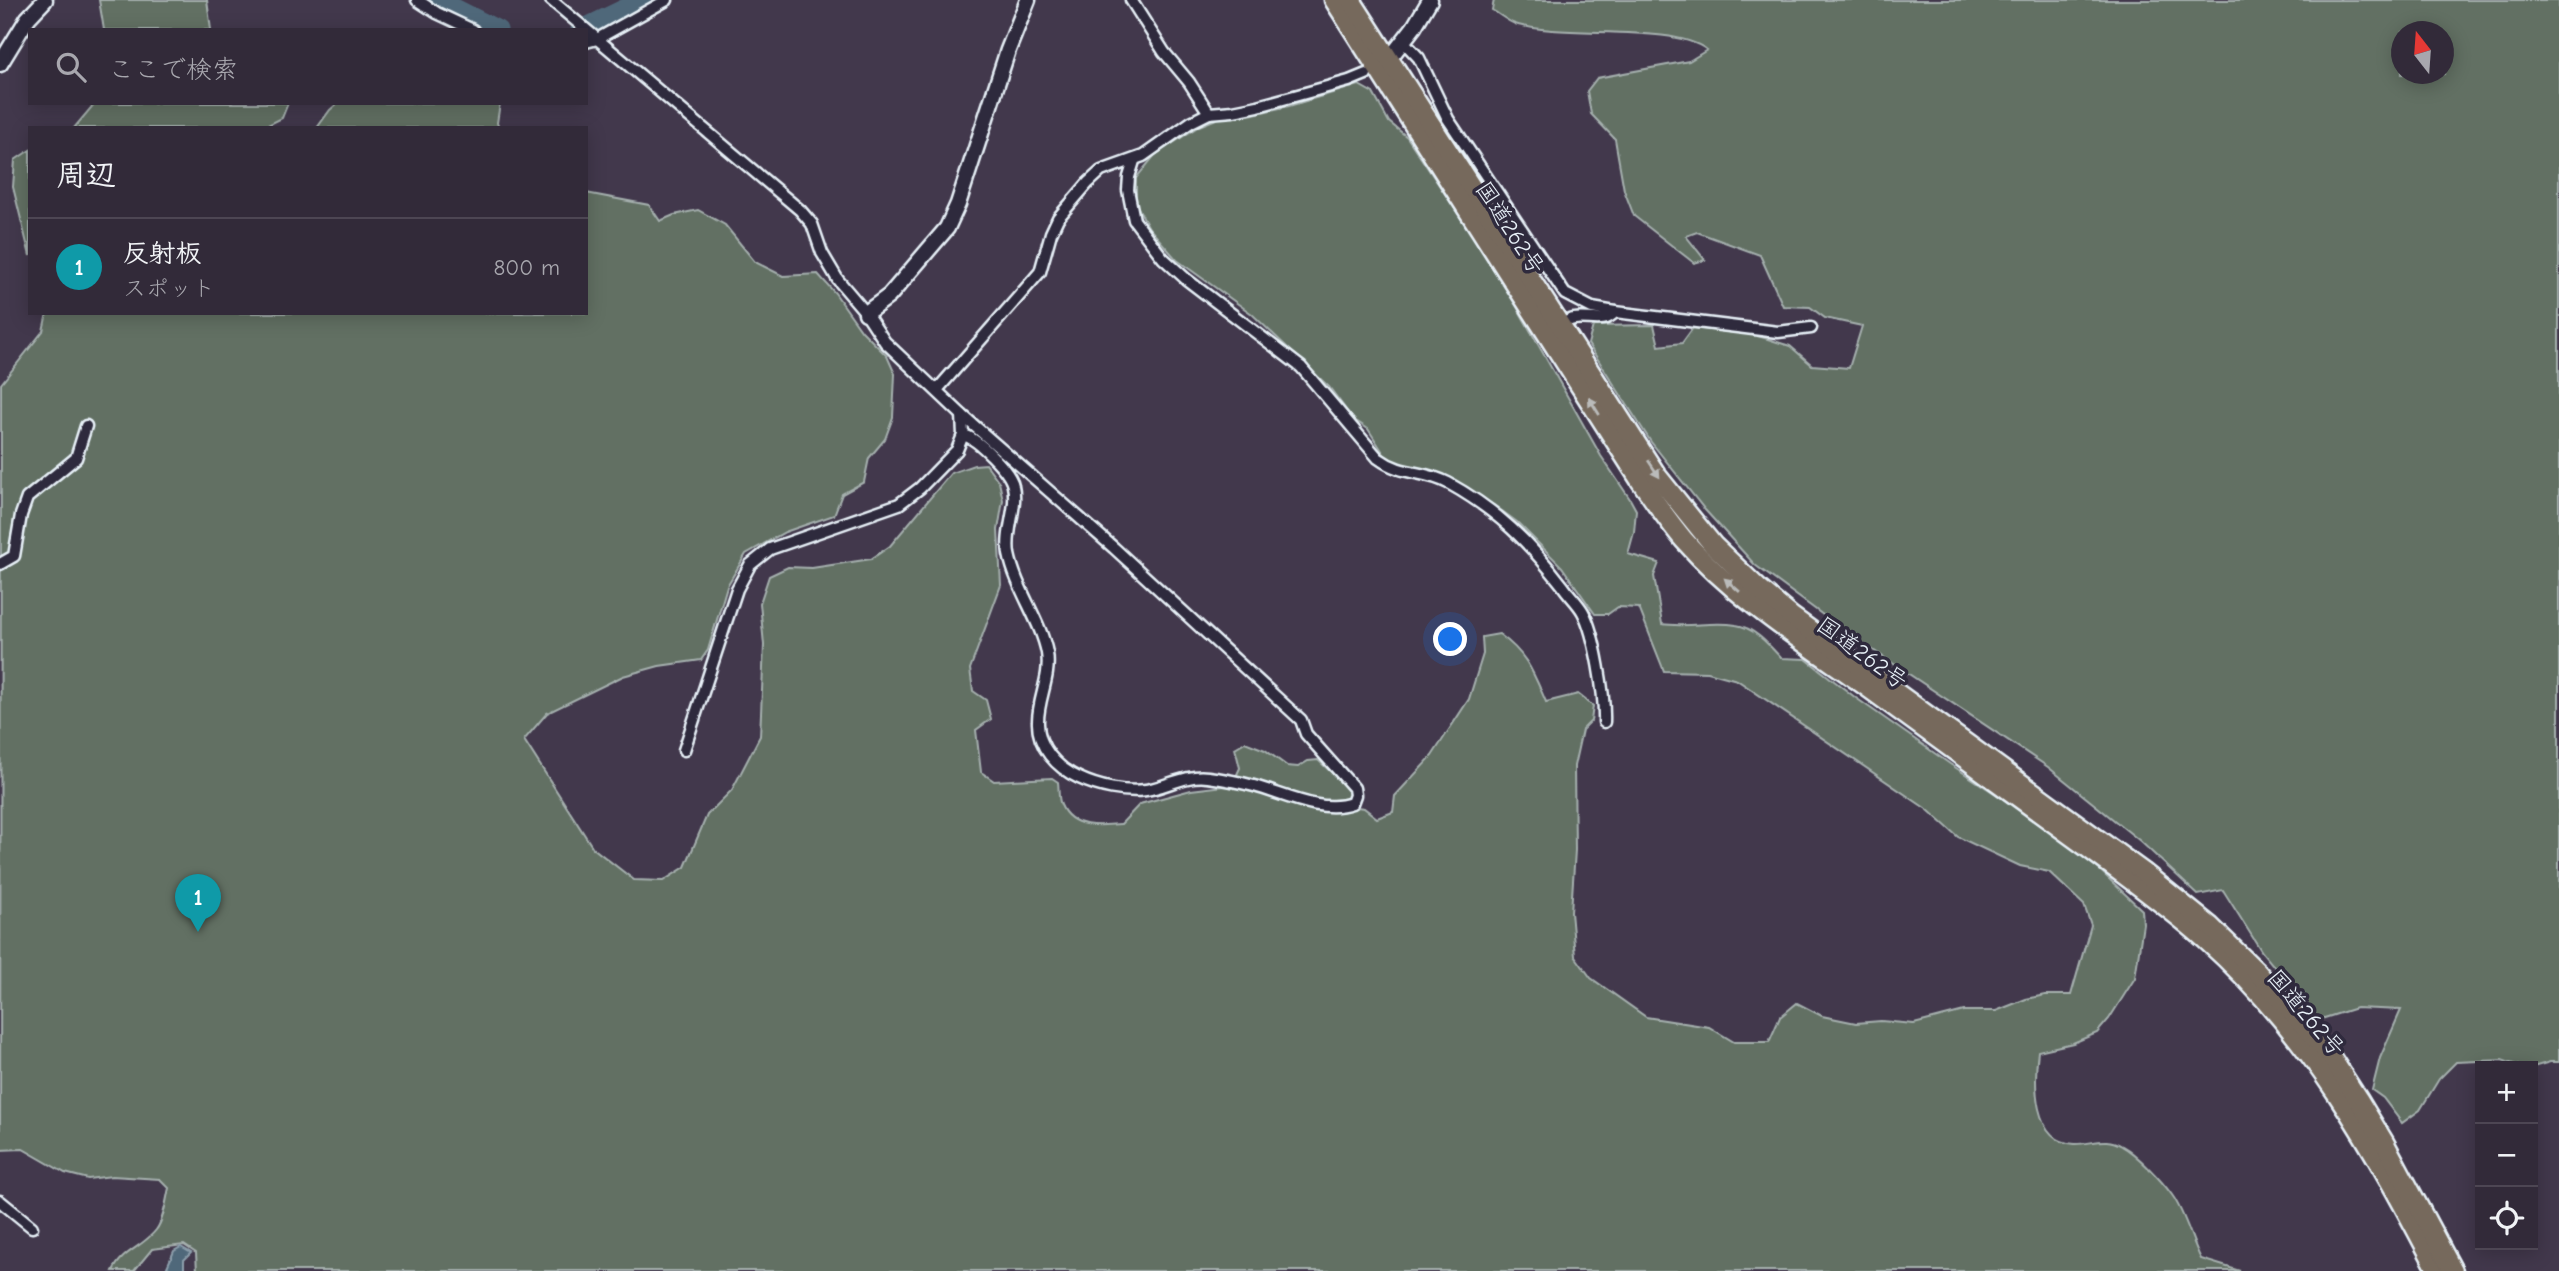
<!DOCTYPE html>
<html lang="ja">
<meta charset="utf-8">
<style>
body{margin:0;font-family:"Comic Neue","Klee One",sans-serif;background:#3a3241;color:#f1f3f6}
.controls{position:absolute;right:21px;bottom:21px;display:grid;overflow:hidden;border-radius:0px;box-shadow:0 4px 18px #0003}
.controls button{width:63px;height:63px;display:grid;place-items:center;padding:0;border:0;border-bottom:2px solid #4d4653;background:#322a39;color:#f1f3f6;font:35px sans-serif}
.compass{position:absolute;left:2391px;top:21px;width:63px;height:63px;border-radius:50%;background:#322a39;box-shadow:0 4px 18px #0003;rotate:343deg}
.you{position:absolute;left:1451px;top:640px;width:24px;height:24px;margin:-18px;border:5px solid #fff;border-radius:50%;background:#1a73e8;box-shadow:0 0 0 10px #1a73e833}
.badge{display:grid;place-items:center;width:46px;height:46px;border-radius:50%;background:#8bbbb9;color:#fff;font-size:23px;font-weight:700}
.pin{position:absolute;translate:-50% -58px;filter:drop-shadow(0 2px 4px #0008)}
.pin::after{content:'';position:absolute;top:37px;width:24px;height:21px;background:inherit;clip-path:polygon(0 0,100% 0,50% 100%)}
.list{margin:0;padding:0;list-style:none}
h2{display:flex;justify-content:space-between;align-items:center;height:91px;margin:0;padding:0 28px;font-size:30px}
h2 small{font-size:23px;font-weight:400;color:#a8a7ae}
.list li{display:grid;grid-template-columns:46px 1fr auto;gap:21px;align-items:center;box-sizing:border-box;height:98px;padding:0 28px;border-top:2px solid #4d4653}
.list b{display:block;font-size:26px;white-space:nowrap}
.list p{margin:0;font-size:23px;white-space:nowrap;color:#a8a7ae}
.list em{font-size:23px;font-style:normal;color:#a8a7ae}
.icon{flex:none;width:38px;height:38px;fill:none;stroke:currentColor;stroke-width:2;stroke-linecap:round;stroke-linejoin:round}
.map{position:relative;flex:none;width:2559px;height:1271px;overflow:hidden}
.search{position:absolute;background:#322a39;box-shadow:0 4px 18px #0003;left:28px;top:28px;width:560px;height:77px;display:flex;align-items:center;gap:18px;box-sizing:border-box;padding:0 24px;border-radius:0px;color:#a8a7ae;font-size:26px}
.panel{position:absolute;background:#322a39;box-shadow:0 4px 18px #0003;left:28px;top:126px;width:560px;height:189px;border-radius:0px}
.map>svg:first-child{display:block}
</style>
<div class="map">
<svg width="2559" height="1271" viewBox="0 0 2559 1271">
<rect width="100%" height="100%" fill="#42384c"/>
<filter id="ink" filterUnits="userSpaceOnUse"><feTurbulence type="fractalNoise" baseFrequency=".0143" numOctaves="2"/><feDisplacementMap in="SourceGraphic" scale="14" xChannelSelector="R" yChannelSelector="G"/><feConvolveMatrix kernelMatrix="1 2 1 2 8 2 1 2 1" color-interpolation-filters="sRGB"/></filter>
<g filter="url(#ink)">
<g fill="#626f64" stroke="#a5b0ae" stroke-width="2" fill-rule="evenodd">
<polygon points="99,0 207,0 211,30 104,30"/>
<path d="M1494 0H2559V1062H2550L2533 1067 2519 1066 2502 1060 2456 1062 2439 1079 2420 1110 2402 1123 2383 1098 2372 1090 2380 1058 2401 1010 2356 1008 2318 1020 2262 952 2223 890 2198 895 2140 841 2048 767 1846 632 1755 565 1705 510 1651 442 1588 344 1593 326 1654 325 1659 346 1682 343 1693 328 1755 335 1790 346 1812 365 1849 368 1862 326 1825 318 1810 307 1783 306 1760 255 1697 232 1686 236 1705 260 1694 263 1634 216 1624 190 1615 139 1591 114 1587 91 1597 78 1689 61 1707 50C1673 23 1563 39 1515 24 1507 21 1499 14 1492 10ZM2402 32H2444V74H2402Z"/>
<path d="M1359 85 1373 93 1389 122 1407 137 1463 221 1517 307 1601 456 1630 499 1636 510 1634 532 1628 554 1659 563 1654 576 1662 624C1687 628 1712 621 1736 625 1754 627 1770 646 1781 658L1806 659 1856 698 1950 764 2072 844 2142 910 2143 924 2135 978 2109 1019 2097 1033 2073 1043 2038 1051C2034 1082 2032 1142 2075 1144 2093 1144 2106 1136 2122 1146 2137 1154 2162 1181 2172 1195 2185 1213 2191 1239 2201 1259L2240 1271H197L196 1253 184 1245 152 1249 134 1271H113C122 1251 143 1247 156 1230 164 1220 166 1200 169 1188L160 1179 112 1176 88 1179 65 1173 23 1149 0 1150 1 384 43 331 47 313H586V193L649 205 660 221 674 215 698 210 725 225 755 262 783 276 818 274 835 293 862 331 887 356 895 374 893 417 885 439 869 458 864 482 842 494 834 515 785 532 746 554 727 586 708 650 701 660 659 666 623 676 547 713 524 740 593 848 634 880 663 881 685 867 707 815 732 790 760 736 764 645 760 603 769 576 788 567 812 568 871 559 890 546 951 473 974 465 986 464 999 482 1003 500 998 530 1001 585 970 669 973 691 986 700 991 719 976 730 981 772 994 781 1052 778 1058 782C1059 789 1058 799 1061 805 1071 829 1100 826 1121 824L1140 804 1191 790 1232 785 1240 768 1235 748 1245 742 1265 750 1287 766 1298 767 1308 761 1318 760 1347 787 1357 807 1364 808 1377 818 1393 812 1395 796 1432 756 1469 699 1483 654 1482 637 1499 634C1527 654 1533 672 1546 702L1578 694 1593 706 1591 721 1582 730 1574 766 1575 850 1571 912 1575 956 1591 978 1646 1017 1709 1027 1734 1042H1769L1780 1017 1797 1003 1822 1016 1856 1023 1881 1021 1914 1024 1964 1011H1996L2026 999 2045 995H2071L2091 925 2084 905 2049 872 2020 866 1958 837 1928 810 1737 680 1708 672 1664 671 1639 608 1618 607 1608 614H1595L1562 567 1517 522 1494 505 1442 474 1401 467 1386 457 1368 429 1353 419 1329 387 1252 314 1177 260 1149 228 1136 204V178L1155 155 1199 126 1221 117 1249 115 1289 106Z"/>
<polygon points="95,103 288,103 282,118 262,128 74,128"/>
<polygon points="338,103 500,103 497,123 499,128 317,128 330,110"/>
<polygon points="30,150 30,256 13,187 15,160"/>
</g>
<polygon fill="#50687a" stroke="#8d9fac" stroke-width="2" points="181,1247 191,1253 184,1260 184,1271 173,1271 167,1267 174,1251"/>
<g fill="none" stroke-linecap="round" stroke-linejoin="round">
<g stroke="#50687a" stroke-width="19">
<polyline points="439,0 498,30"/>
<polyline points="580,30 642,0"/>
</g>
<defs>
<g id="street">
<polyline points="417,0 437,13 473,30"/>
<path d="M551 0 800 210 812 224 822 253 838 280 866 313 885 342 962 415 1114 548 1301 720 1306 734 1354 788 1355 795 1352 803C1321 814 1284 794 1254 786 1239 782 1223 779 1208 777 1185 774 1167 787 1146 790 1125 793 1098 787 1079 778 1057 768 1037 747 1038 721 1038 698 1051 677 1047 653 1041 621 1016 589 1009 554 1005 531 1018 508 1013 486 1010 471 977 438 963 435"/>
<polyline points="1131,0 1164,52 1189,82 1209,113"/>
<polyline points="586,42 597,39 667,0"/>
<polyline points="1404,42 1419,58 1448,119 1565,294 1592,308 1615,312 1778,332 1811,328"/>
<path d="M1134 161 1129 177 1128 190 1134 220 1163 258 1186 279 1301 367 1378 458C1404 477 1422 469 1448 483 1497 510 1529 542 1563 586 1569 595 1578 603 1583 612 1595 634 1605 696 1604 722"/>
<path d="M1557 326C1562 324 1568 320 1574 319 1588 316 1604 325 1615 312"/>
<polyline points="937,390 1040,272 1051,233 1058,218 1088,183 1101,171 1143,156 1191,122 1209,113 1233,111 1258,106 1349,81 1366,74"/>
<polyline points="0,564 14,556 21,515 27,498 76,458 86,426"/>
<polyline points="684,750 737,589 750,565 770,549 899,504 920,488 957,450 963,435 962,415"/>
<polyline points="0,1201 32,1227"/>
</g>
<g id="secondary">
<polyline points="1393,54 1414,27 1430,0"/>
<polyline points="0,64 28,18 45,0"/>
<polyline points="866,313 889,296 947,228 958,204 1008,50 1028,0"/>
</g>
<g id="highway">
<path d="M1334 0 1640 480C1654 500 1668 521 1684 540 1735 598 1804 642 1867 687 1939 740 2012 792 2084 845 2125 876 2168 906 2206 940 2311 1034 2374 1148 2438 1271"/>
<polyline points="1351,0 1658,477 1713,545 1760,590 1791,616 2143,872 2210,926 2257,972 2331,1057 2358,1099 2384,1142 2453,1271"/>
</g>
</defs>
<use href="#street" stroke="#e8f1f8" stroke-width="15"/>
<use href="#secondary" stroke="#e8f1f8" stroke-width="19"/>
<use href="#highway" stroke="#e8f1f8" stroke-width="23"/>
<use href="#street" stroke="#2f2a3d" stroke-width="10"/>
<use href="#secondary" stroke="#2f2a3d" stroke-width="14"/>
<use href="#highway" stroke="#76695c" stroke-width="18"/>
</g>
<defs><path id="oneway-solid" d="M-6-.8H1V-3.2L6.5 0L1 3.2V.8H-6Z" transform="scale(1.75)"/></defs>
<g fill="#babbba">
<use href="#oneway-solid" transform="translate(1594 406) rotate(-122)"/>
<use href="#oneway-solid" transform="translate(1654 469) rotate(56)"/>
<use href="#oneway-solid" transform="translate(1732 585) rotate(-139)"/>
</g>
</g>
<g text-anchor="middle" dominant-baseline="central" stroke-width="7" stroke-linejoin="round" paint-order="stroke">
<g font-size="23" fill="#e8f1f8" stroke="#2f2a3d">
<text transform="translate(1510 228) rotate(57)">国道262号</text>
<text transform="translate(1862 653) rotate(36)">国道262号</text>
<text transform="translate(2306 1013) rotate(50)">国道262号</text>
</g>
</g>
</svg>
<div class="controls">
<button>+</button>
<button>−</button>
<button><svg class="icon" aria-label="locate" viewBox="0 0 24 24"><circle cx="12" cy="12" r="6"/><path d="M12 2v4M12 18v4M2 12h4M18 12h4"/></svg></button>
</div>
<svg class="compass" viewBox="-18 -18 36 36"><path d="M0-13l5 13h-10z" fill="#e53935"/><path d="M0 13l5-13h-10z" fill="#a8a7ae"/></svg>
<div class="you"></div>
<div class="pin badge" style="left:198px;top:932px;background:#0f9aa8">1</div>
<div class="search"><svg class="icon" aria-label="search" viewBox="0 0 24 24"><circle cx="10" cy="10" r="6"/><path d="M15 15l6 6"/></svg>ここで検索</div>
<section class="panel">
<h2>周辺<small></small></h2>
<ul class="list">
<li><span class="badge" style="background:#0f9aa8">1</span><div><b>反射板</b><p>スポット</p></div><em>800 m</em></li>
</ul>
</section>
</div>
